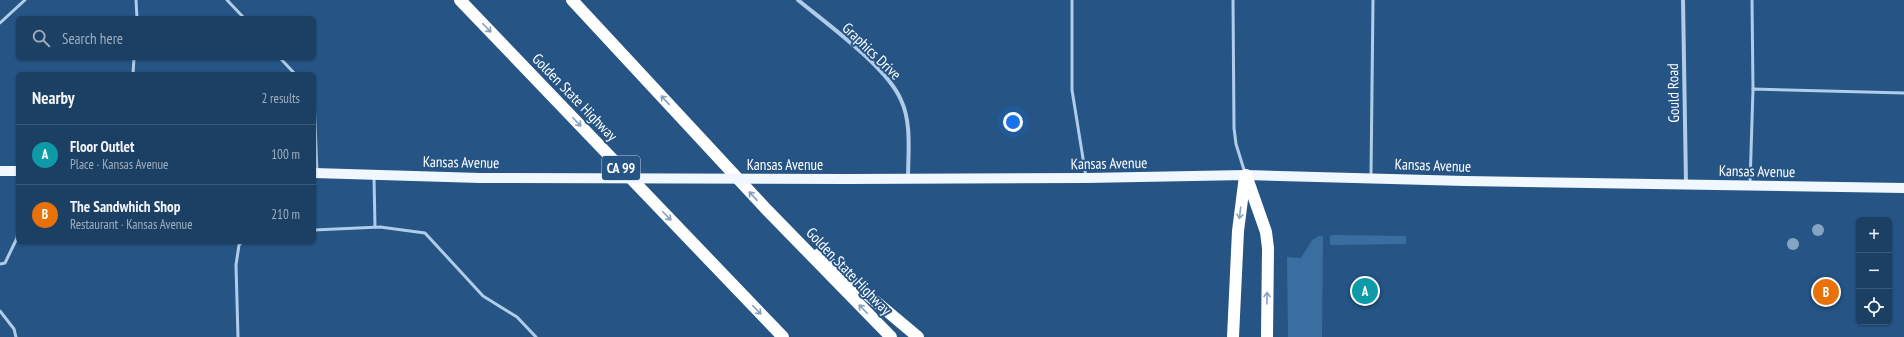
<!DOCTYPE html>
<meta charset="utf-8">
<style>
body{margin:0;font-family:"PT Sans Narrow",sans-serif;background:#294a6d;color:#f1f3f6}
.controls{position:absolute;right:12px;bottom:12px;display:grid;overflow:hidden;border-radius:6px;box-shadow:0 1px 3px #0004}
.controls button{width:36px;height:36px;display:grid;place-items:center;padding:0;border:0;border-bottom:1px solid #3a5878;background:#1c3f64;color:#f1f3f6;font:20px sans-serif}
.you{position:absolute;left:1013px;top:122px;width:14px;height:14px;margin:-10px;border:3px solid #fff;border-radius:50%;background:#1a73e8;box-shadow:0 0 0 6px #1a73e833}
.badge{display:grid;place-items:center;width:26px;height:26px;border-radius:50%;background:#e797bd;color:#fff;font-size:13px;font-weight:700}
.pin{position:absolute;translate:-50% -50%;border:2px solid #fff;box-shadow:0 1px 4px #0006}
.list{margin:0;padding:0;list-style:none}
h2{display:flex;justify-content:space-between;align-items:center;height:52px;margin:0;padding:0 16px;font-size:17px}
h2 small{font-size:13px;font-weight:400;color:#a0afbf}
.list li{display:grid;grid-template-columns:26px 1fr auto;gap:12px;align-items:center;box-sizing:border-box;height:60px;padding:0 16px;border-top:1px solid #3a5878}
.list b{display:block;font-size:15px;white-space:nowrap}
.list p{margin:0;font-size:13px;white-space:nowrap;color:#a0afbf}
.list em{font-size:13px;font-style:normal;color:#a0afbf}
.icon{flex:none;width:22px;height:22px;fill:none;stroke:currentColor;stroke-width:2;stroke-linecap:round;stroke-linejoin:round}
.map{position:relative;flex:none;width:1904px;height:337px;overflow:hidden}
.search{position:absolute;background:#1c3f64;box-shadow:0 1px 3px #0004;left:16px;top:16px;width:300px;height:44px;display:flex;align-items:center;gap:10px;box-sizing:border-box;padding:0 14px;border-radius:6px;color:#a0afbf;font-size:15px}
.panel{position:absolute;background:#1c3f64;box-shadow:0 1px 3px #0004;left:16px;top:72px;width:300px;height:172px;border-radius:6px}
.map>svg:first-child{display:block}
</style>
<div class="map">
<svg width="1904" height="337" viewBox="0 0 1904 337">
<rect width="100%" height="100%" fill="#255485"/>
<g fill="#3a6ea1">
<polygon points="1333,235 1406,236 1406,244 1330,245 1330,236"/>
<polygon points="1319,236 1323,236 1322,337 1288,337 1287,257 1301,258 1312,240"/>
</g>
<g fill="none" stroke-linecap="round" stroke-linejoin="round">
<g stroke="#afcce8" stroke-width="3">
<polyline points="136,0 137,18"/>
<polyline points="227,0 244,18"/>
<polyline points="1072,0 1072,90 1086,177"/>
<polyline points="1233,0 1234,128 1236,144 1245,173"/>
<polyline points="1752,0 1753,89"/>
<polyline points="0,23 25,0"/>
<polyline points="280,58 295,74"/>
<polyline points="133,74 134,58"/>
<polyline points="314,98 317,172"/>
<polyline points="1371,176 1373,0"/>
<polyline points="374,177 375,227"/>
<polyline points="1750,184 1753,89 1904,93"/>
<polyline points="314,230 380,227 425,233 483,296 517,317 536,337"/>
<polyline points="0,264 5,263 17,238 18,229"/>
<polyline points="0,311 14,329 16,337"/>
<polyline points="238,337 236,265 239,245 242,242"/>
</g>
<g stroke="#afcce8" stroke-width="4">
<path d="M798 0C827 24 887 67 901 100 912 123 908 154 908 179"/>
<polyline points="1683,0 1686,184"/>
</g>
<g stroke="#f1f7fe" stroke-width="10">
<polyline points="0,171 18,171"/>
<polyline points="314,173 480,178"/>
<polyline points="848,179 1086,178 1246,175 1465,181 1904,188"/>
</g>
<g stroke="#fff" stroke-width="12">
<polyline points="460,0 783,337"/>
<polyline points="572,0 766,209 891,337"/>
<polyline points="1246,175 1266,232 1268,248 1267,337"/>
<polyline points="819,254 918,337"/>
<polyline points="1233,337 1238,231 1245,176"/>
</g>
<polyline stroke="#f1f7fe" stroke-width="10" points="480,178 848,179"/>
</g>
<g fill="#85a4c3">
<circle cx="1818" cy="230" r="6"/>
<circle cx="1793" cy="244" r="6"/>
</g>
<defs><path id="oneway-shaft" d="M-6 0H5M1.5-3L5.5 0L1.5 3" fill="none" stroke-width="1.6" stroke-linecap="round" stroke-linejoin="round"/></defs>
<g stroke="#87a1bc">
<use href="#oneway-shaft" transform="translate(487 28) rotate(46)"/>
<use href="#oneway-shaft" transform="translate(665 100) rotate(-133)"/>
<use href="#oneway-shaft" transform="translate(577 122) rotate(46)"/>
<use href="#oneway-shaft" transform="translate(753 196) rotate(-133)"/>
<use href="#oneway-shaft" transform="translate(1240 213) rotate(97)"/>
<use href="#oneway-shaft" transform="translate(667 216) rotate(46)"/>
<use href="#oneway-shaft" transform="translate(1267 298) rotate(-89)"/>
<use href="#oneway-shaft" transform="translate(863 309) rotate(-134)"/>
<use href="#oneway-shaft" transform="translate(757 310) rotate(46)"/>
</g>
<g text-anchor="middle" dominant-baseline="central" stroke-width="4" stroke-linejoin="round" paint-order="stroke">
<rect fill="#255485" stroke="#beccda" stroke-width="1" x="602" y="156" width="38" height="24" rx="3"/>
<g font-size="14" font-weight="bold" fill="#fff">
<text x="621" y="168">CA 99</text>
</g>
<g font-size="15" fill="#fff" stroke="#255485">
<text transform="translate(872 51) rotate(44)">Graphics Drive</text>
<text transform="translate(1673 93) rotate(-91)">Gould Road</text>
<text transform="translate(575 97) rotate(46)">Golden State Highway</text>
<text transform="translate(461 162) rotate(1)">Kansas Avenue</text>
<text transform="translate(1109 163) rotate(-1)">Kansas Avenue</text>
<text x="785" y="164">Kansas Avenue</text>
<text transform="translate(1433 165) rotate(2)">Kansas Avenue</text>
<text transform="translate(1757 171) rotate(1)">Kansas Avenue</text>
<text transform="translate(849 271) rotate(46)">Golden State Highway</text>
</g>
</g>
</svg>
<div class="controls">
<button>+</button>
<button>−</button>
<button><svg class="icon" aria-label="locate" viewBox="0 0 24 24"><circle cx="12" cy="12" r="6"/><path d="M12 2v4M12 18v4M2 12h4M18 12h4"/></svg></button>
</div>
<div class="you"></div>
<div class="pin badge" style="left:1365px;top:291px;background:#0f9aa8">A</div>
<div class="pin badge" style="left:1826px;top:292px;background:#e8710a">B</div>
<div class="search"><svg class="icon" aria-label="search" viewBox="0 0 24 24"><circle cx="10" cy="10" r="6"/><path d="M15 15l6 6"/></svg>Search here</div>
<section class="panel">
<h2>Nearby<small>2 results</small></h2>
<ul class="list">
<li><span class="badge" style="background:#0f9aa8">A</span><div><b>Floor Outlet</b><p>Place · Kansas Avenue</p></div><em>100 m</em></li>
<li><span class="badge" style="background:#e8710a">B</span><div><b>The Sandwhich Shop</b><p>Restaurant · Kansas Avenue</p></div><em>210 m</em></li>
</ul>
</section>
</div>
